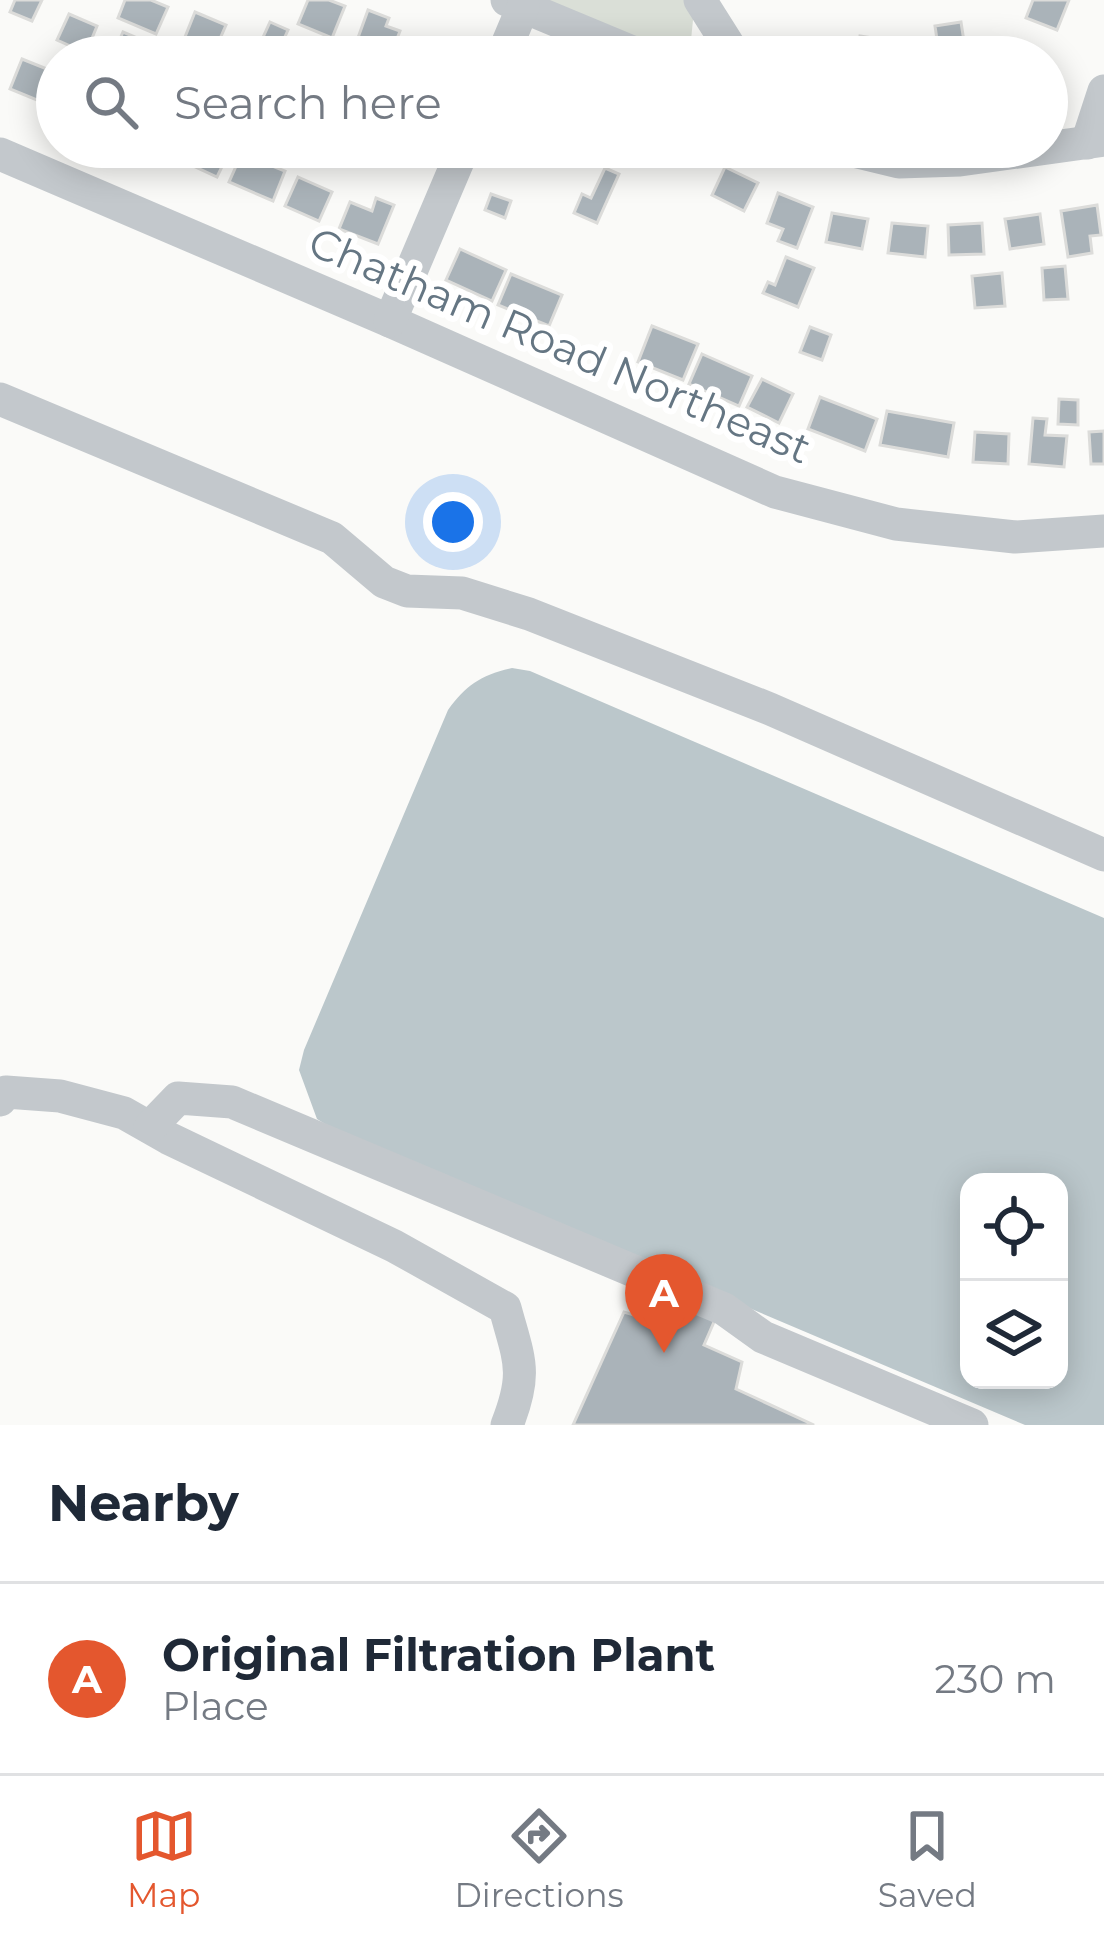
<!DOCTYPE html>
<style>
body{margin:0;font-family:Montserrat,sans-serif;background:#f6f6f7;color:#1f2937}
.controls{position:absolute;right:36px;bottom:36px;display:grid;overflow:hidden;border-radius:24px;box-shadow:0 6px 30px #0003}
.controls button{width:108px;height:108px;display:grid;place-items:center;padding:0;border:0;border-bottom:3px solid #e0e1e3;background:#fff;color:#1f2937;font:60px sans-serif}
.you{position:absolute;left:453px;top:522px;width:42px;height:42px;margin:-30px;border:9px solid #fff;border-radius:50%;background:#1a73e8;box-shadow:0 0 0 18px #1a73e833}
.badge{display:grid;place-items:center;width:78px;height:78px;border-radius:50%;background:#e4572e;color:#fff;font-size:39px;font-weight:700}
.pin{position:absolute;translate:-50% -99px;filter:drop-shadow(0 3px 6px #0008)}
.pin::after{content:'';position:absolute;top:63px;width:42px;height:36px;background:inherit;clip-path:polygon(0 0,100% 0,50% 100%)}
.list{margin:0;padding:0;list-style:none}
h2{display:flex;justify-content:space-between;align-items:center;height:156px;margin:0;padding:0 48px;font-size:51px}
h2 small{font-size:39px;font-weight:400;color:#747a83}
.list li{display:grid;grid-template-columns:78px 1fr auto;gap:36px;align-items:center;box-sizing:border-box;height:192px;padding:0 48px;border-top:3px solid #e0e1e3}
.list b{display:block;font-size:45px;white-space:nowrap}
.list p{margin:0;font-size:39px;white-space:nowrap;color:#747a83}
.list em{font-size:39px;font-style:normal;color:#747a83}
.icon{flex:none;width:66px;height:66px;fill:none;stroke:currentColor;stroke-width:2;stroke-linecap:round;stroke-linejoin:round}
.map{position:relative;flex:none;width:1104px;height:1425px;overflow:hidden}
.search{position:absolute;background:#fff;box-shadow:0 6px 30px #0003;left:36px;right:36px;top:36px;height:132px;display:flex;align-items:center;gap:30px;box-sizing:border-box;padding:0 42px;border-radius:66px;color:#747a83;font-size:45px}
.sheet{height:348px;background:#fff}
nav{display:flex;justify-content:space-around;align-items:center;box-sizing:border-box;height:168px;border-top:3px solid #e0e1e3;background:#fff;font-size:33px;color:#747a83}
nav a{display:grid;justify-items:center;gap:6px}
nav .on{color:#e4572e}
.map>svg:first-child{display:block}
</style>
<div class="map">
<svg width="1104" height="1425" viewBox="0 0 1104 1425">
<rect width="100%" height="100%" fill="#fafaf8"/>
<polygon fill="#dadfd7" points="544,0 687,0 694,10 691,40 657,45"/>
<path fill="#bbc7cb" fill-rule="evenodd" d="M512 668 530 671 1104 918V1425H1025L346 1137 317 1119 299 1070 304 1050 448 710C466 685 481 675 512 668ZM969 1182H1059V1380H969Z"/>
<g fill="#aab3b9" stroke="#dcdcda" stroke-width="3">
<polygon points="15,0 42,0 32,21 10,12"/>
<polygon points="125,0 151,0 168,7 156,34 118,18"/>
<polygon points="308,0 329,0 345,6 332,38 298,24"/>
<polygon points="1033,0 1069,0 1057,30 1026,18"/>
<polygon points="368,10 389,18 386,26 400,31 390,57 367,57 369,51 355,46"/>
<polygon points="195,12 226,25 215,50 185,37"/>
<polygon points="69,14 97,26 86,53 57,40"/>
<polygon points="270,22 288,30 278,52 260,44"/>
<polygon points="961,22 965,48 939,53 935,26"/>
<polygon points="123,32 149,43 143,57 112,57"/>
<polygon points="860,36 892,41 889,57 857,57"/>
<polygon points="418,38 458,55 458,57 410,57"/>
<polygon points="22,59 57,73 57,100 54,107 10,89"/>
<polygon points="179,147 229,147 231,148 217,177 174,157"/>
<polygon points="255,147 265,147 278,153 272,166 285,171 273,201 229,182 242,153 251,157"/>
<polygon points="725,167 758,183 744,211 712,195"/>
<polygon points="605,168 619,174 597,223 574,213 582,194 591,198"/>
<polygon points="298,177 332,192 319,221 285,206"/>
<polygon points="778,193 813,207 797,248 778,241 783,229 767,223"/>
<polygon points="491,194 511,201 505,218 485,210"/>
<polygon points="376,198 394,205 378,244 339,229 350,202 372,211"/>
<polygon points="1097,205 1101,235 1090,236 1092,253 1068,257 1061,211"/>
<polygon points="832,213 868,219 862,249 826,242"/>
<polygon points="1040,214 1044,244 1010,249 1005,219"/>
<polygon points="892,223 928,226 925,257 888,253"/>
<polygon points="982,223 984,254 949,255 948,225"/>
<polygon points="460,249 506,270 492,301 446,280"/>
<polygon points="786,257 814,268 798,307 763,293 768,282 775,285"/>
<polygon points="1065,266 1068,299 1044,300 1042,268"/>
<polygon points="1002,273 1005,306 975,308 972,276"/>
<polygon points="511,274 562,295 549,326 498,305"/>
<polygon points="652,326 698,344 683,380 638,362"/>
<polygon points="810,327 831,335 822,360 800,352"/>
<polygon points="702,354 752,376 739,406 689,384"/>
<polygon points="762,379 793,394 779,423 747,407"/>
<polygon points="820,397 877,419 865,451 808,429"/>
<polygon points="1059,399 1078,400 1078,425 1058,424"/>
<polygon points="887,411 954,423 948,457 880,445"/>
<polygon points="1033,418 1047,419 1045,435 1067,436 1064,467 1029,464"/>
<polygon points="1104,431 1104,464 1091,464 1089,432"/>
<polygon points="975,432 1009,434 1008,464 973,462"/>
<polygon points="677,1299 717,1315 704,1345 742,1362 736,1389 814,1425 573,1425 624,1312 664,1324"/>
</g>
<g fill="none" stroke-linecap="round" stroke-linejoin="round">
<g stroke="#c3c8cc" stroke-width="33">
<polyline points="507,0 644,57"/>
<polyline points="700,0 736,57"/>
<polyline points="502,57 523,7"/>
<polyline points="1087,143 1104,91"/>
<polyline points="837,147 899,162 960,160 1104,140"/>
<polyline points="0,154 390,321 775,492 896,524 1015,537 1104,531"/>
<polyline points="390,321 464,147"/>
<polyline points="0,399 332,538 384,582 407,591 462,593 529,614 770,709 1104,855"/>
<path d="M0 1100 6 1092 60 1096 124 1113 168 1138 394 1246 505 1308C519 1360 528 1372 507 1425"/>
<polyline points="150,1127 178,1098 232,1102 724,1309 763,1337 972,1425"/>
</g>
</g>
<g text-anchor="middle" dominant-baseline="central" stroke-width="12" stroke-linejoin="round" paint-order="stroke">
<g font-size="42" fill="#657683" stroke="#fff">
<text transform="translate(560 345) rotate(23)">Chatham Road Northeast</text>
</g>
</g>
</svg>
<div class="controls">
<button><svg class="icon" aria-label="locate" viewBox="0 0 24 24"><circle cx="12" cy="12" r="6"/><path d="M12 2v4M12 18v4M2 12h4M18 12h4"/></svg></button>
<button><svg class="icon" aria-label="layers" viewBox="0 0 24 24"><path d="M12 4l9 5-9 5-9-5zM3 14l9 5 9-5"/></svg></button>
</div>
<div class="you"></div>
<div class="pin badge" style="left:664px;top:1353px">A</div>
<div class="search"><svg class="icon" aria-label="search" viewBox="0 0 24 24"><circle cx="10" cy="10" r="6"/><path d="M15 15l6 6"/></svg>Search here</div>
</div>
<section class="sheet">
<h2>Nearby<small></small></h2>
<ul class="list">
<li><span class="badge">A</span><div><b>Original Filtration Plant</b><p>Place</p></div><em>230 m</em></li>
</ul>
</section>
<nav>
<a class="on"><svg class="icon" aria-label="map" viewBox="0 0 24 24"><path d="M3 6l6-2 6 2 6-2v14l-6 2-6-2-6 2zM9 4v14M15 6v14"/></svg>Map</a>
<a><svg class="icon" aria-label="directions" viewBox="0 0 24 24"><path d="M12 3l9 9-9 9-9-9zM9 14v-3h6M13 9l2 2-2 2"/></svg>Directions</a>
<a><svg class="icon" aria-label="saved" viewBox="0 0 24 24"><path d="M7 4h10v16l-5-4-5 4z"/></svg>Saved</a>
</nav>
